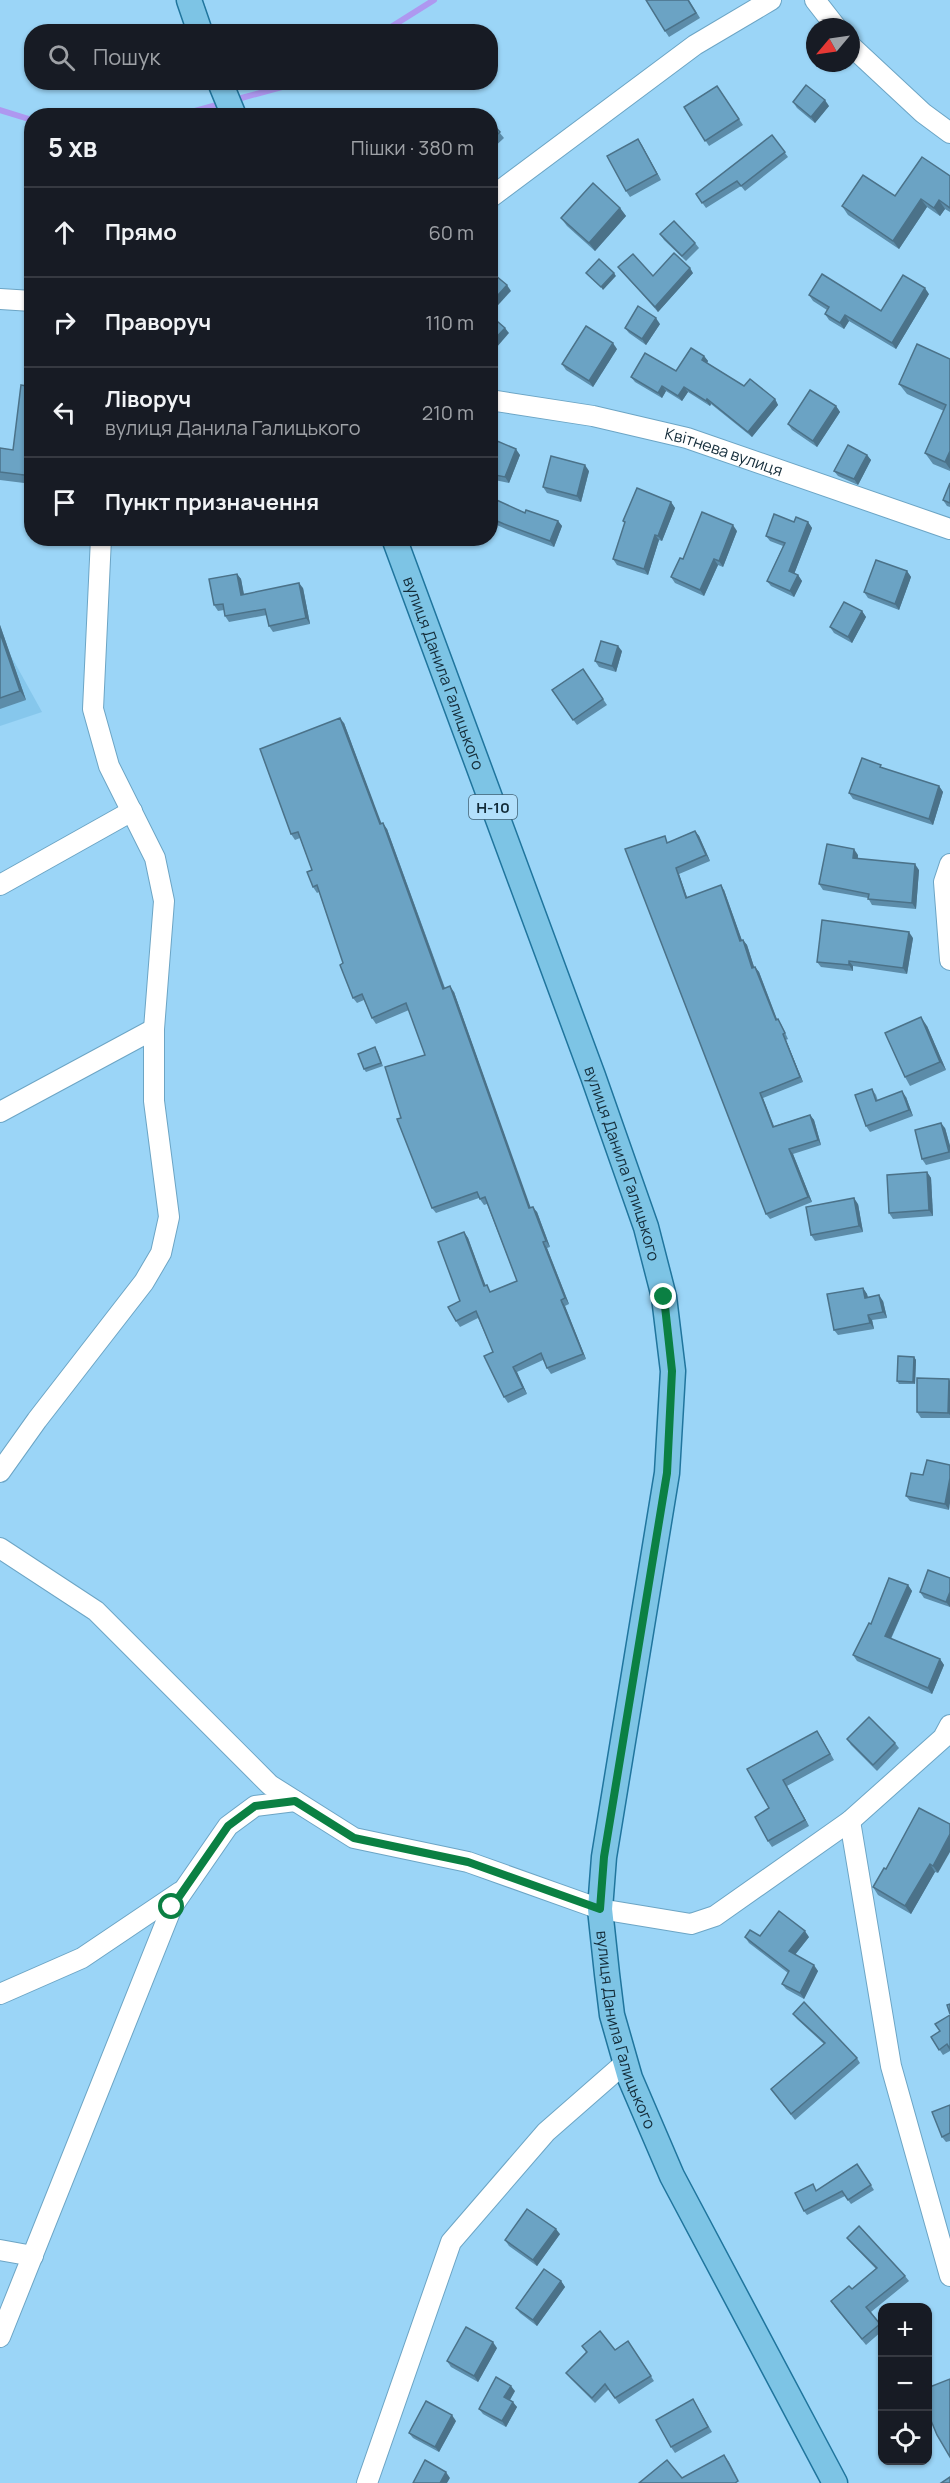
<!DOCTYPE html>
<html lang="uk">
<meta charset="utf-8">
<style>
body{margin:0;font-family:Manrope,sans-serif;background:#242831;color:#f1f3f6}
.controls{position:absolute;right:18px;bottom:18px;display:grid;overflow:hidden;border-radius:12px;box-shadow:0 2px 4px #0004}
.controls button{width:54px;height:54px;display:grid;place-items:center;padding:0;border:0;border-bottom:2px solid #363941;background:#171b24;color:#f1f3f6;font:30px sans-serif}
.compass{position:absolute;left:806px;top:18px;width:54px;height:54px;border-radius:50%;background:#171b24;box-shadow:0 2px 4px #0004;rotate:241deg}
.stop{position:absolute;width:18px;height:18px;margin:-14px;border:4px solid #0b8043;border-radius:50%;background:#fff}
.stop.end{background:#0b8043;border-color:#fff;box-shadow:0 2px 6px #0008}
.list{margin:0;padding:0;list-style:none}
h2{display:flex;justify-content:space-between;align-items:center;height:78px;margin:0;padding:0 24px;font-size:26px}
h2 small{font-size:20px;font-weight:400;color:#9ea1a6}
.list li{display:grid;grid-template-columns:39px 1fr auto;gap:18px;align-items:center;box-sizing:border-box;height:90px;padding:0 24px;border-top:2px solid #363941}
.list b{display:block;font-size:22px;white-space:nowrap}
.list p{margin:0;font-size:20px;white-space:nowrap;color:#9ea1a6}
.list em{font-size:20px;font-style:normal;color:#9ea1a6}
.icon{flex:none;width:33px;height:33px;fill:none;stroke:currentColor;stroke-width:2;stroke-linecap:round;stroke-linejoin:round}
.map{position:relative;flex:none;width:950px;height:2483px;overflow:hidden}
.search{position:absolute;background:#171b24;box-shadow:0 2px 4px #0004;left:24px;top:24px;width:474px;height:66px;display:flex;align-items:center;gap:15px;box-sizing:border-box;padding:0 21px;border-radius:24px;color:#9ea1a6;font-size:22px}
.panel{position:absolute;background:#171b24;box-shadow:0 2px 4px #0004;left:24px;top:108px;width:474px;height:438px;border-radius:24px}
.map>svg:first-child{display:block}
</style>
<div class="map">
<svg width="950" height="2483" viewBox="0 0 950 2483">
<rect width="100%" height="100%" fill="#9bd5f7"/>
<polygon fill="#86c7ec" points="0,636 42,712 0,726"/>
<g fill="none" stroke-linecap="round" stroke-linejoin="round">
<g stroke="#ae98f0" stroke-width="6">
<polyline points="383,32 434,0"/>
<polyline points="234,100 300,82"/>
<polyline points="0,110 32,120"/>
<polyline points="177,116 224,103"/>
</g>
<defs>
<g id="minor">
<polyline points="815,0 836,27"/>
<polyline points="851,46 923,113 950,133"/>
<polyline points="490,198 695,45 771,0"/>
<polyline points="0,299 32,301"/>
<path id="s1" d="M490 400 593 416 687 438 950 529"/>
<polyline points="950,864 944,882 950,960"/>
<polyline points="0,885 132,811"/>
<polyline points="0,1112 154,1029"/>
<polyline points="0,1472 37,1420 144,1282 161,1253 169,1217 154,1101 154,1029 164,901 155,858 109,766 93,709 101,538"/>
<polyline points="0,1548 96,1611 270,1785 354,1838 468,1862 600,1909 691,1924 715,1916 850,1821 943,1738 950,1725"/>
<polyline points="850,1821 891,2066 950,2276"/>
<polyline points="0,1994 82,1958 180,1892"/>
<polyline points="0,2250 33,2256"/>
<polyline points="0,2337 172,1907 228,1826 255,1806 295,1801"/>
<polyline points="367,2483 451,2242 546,2132 626,2062"/>
</g>
<g id="major">
<polyline points="189,0 200,32"/>
<polyline points="220,82 234,116"/>
<path id="s2" d="M394 538 593 1076 646 1227 664 1297 673 1371 667 1473 604 1857 600 1909 607 1974 612 2015 630 2078 672 2176 835 2483"/>
</g>
</defs>
<use href="#minor" stroke="#6ca5c5" stroke-width="22"/>
<use href="#major" stroke="#20759d" stroke-width="27"/>
<use href="#minor" stroke="#fff" stroke-width="20"/>
<use href="#major" stroke="#7dc4e5" stroke-width="24"/>
</g>
<g fill="#5c8ca9">
<polygon points="689,0 700,18 669,37 665,31"/>
<polygon points="717,86 743,125 709,146 684,107"/>
<polygon points="793,102 829,106 815,123 797,108"/>
<polygon points="490,121 504,138 490,151"/>
<polygon points="772,135 788,157 745,191 741,186 706,208 696,194"/>
<polygon points="638,139 661,180 630,197 626,191"/>
<polygon points="950,176 950,212 945,209 940,216 927,207 899,249 848,215 842,206 895,196"/>
<polygon points="620,208 626,216 595,251 567,226 561,218"/>
<polygon points="660,234 695,243 699,248 686,261 664,240"/>
<polygon points="618,267 653,276 693,273 658,312"/>
<polygon points="929,294 896,349 849,321 844,329 829,320 825,314 827,310 813,301 809,295 881,311"/>
<polygon points="660,324 646,345 629,333 625,328"/>
<polygon points="617,349 593,387 566,370 562,364"/>
<polygon points="704,356 708,361 707,363 744,386 775,399 778,405 752,437 711,404 710,406 688,392 682,401 666,391 662,398 635,382 631,377 676,371"/>
<polygon points="950,359 950,471 933,464 925,453 944,411 907,394 899,384"/>
<polygon points="32,387 32,484 0,480 0,448 13,450"/>
<polygon points="836,406 840,412 817,447 792,430 788,424"/>
<polygon points="490,438 520,455 509,483 490,479"/>
<polygon points="867,455 871,460 858,485 838,476 834,471"/>
<polygon points="589,471 581,502 547,493 543,487"/>
<polygon points="950,483 950,507 947,506 943,500"/>
<polygon points="490,497 525,513 558,521 562,526 554,547 508,530 490,522"/>
<polygon points="671,502 675,508 662,541 659,540 648,575 617,565 613,559 625,524 623,521"/>
<polygon points="794,522 808,522 812,528 794,574 798,575 802,581 794,597 771,586 767,581 783,546 770,541 766,536"/>
<polygon points="737,531 723,567 718,565 704,596 675,583 671,577 683,559"/>
<polygon points="907,571 911,577 899,610 868,598 864,592"/>
<polygon points="237,574 241,579 244,594 303,588 310,624 273,632 269,626 267,615 229,622 225,616 224,610 218,611 214,605"/>
<polygon points="862,611 866,617 852,643 834,633 830,627"/>
<polygon points="0,625 26,700 0,709"/>
<polygon points="622,651 616,672 599,667 595,661"/>
<polygon points="583,669 607,705 577,725 552,690"/>
<polygon points="344,723 381,824 387,829 445,988 454,992 530,1208 537,1212 550,1247 547,1248 569,1304 565,1306 586,1359 551,1374 547,1368 543,1360 517,1372 527,1394 508,1403 504,1397 493,1352 478,1318 460,1327 456,1321 460,1301 464,1232 468,1238 485,1285 491,1292 517,1281 487,1204 484,1205 479,1198 436,1213 432,1208 401,1118 425,1055 409,1010 376,1024 372,1018 364,1000 357,1003 353,998 343,963 319,892 317,893 313,887 312,870 300,838 295,840 291,834"/>
<polygon points="939,786 943,792 933,825 853,799 849,793"/>
<polygon points="695,831 699,836 710,861 679,874 687,897 724,890 742,941 743,940 747,945 754,967 755,967 759,972 777,1019 781,1024 788,1039 786,1040 803,1082 763,1098 774,1126 810,1115 814,1120 821,1145 793,1154 812,1202 770,1219 766,1214 669,842"/>
<polygon points="858,855 858,859 919,870 916,909 872,905 868,898 823,890 819,884"/>
<polygon points="913,938 907,974 853,966 853,971 821,967 817,962"/>
<polygon points="927,1026 946,1070 910,1086 905,1077"/>
<polygon points="377,1050 383,1066 366,1072 364,1069"/>
<polygon points="872,1089 876,1095 878,1101 906,1097 913,1116 870,1132 866,1126"/>
<polygon points="945,1128 950,1146 950,1159 926,1165 922,1159"/>
<polygon points="927,1172 931,1178 933,1216 893,1219 889,1213"/>
<polygon points="858,1204 863,1232 815,1241 811,1235"/>
<polygon points="863,1288 867,1294 868,1297 883,1301 887,1318 872,1320 874,1329 838,1335 834,1330"/>
<polygon points="914,1357 916,1360 915,1384 899,1384 897,1381"/>
<polygon points="950,1381 950,1418 921,1418 917,1412"/>
<polygon points="927,1460 949,1510 910,1501 906,1496 923,1475"/>
<polygon points="950,1578 950,1607 924,1598 920,1592"/>
<polygon points="908,1585 912,1591 891,1639 940,1659 944,1665 932,1694 857,1661 853,1655 871,1624"/>
<polygon points="821,1737 834,1760 787,1786 809,1826 772,1847 768,1841 769,1808 747,1769"/>
<polygon points="847,1739 895,1743 899,1748 877,1771 851,1745"/>
<polygon points="919,1808 938,1873 935,1872 911,1914 878,1895 873,1887 886,1869"/>
<polygon points="760,1936 809,1937 795,1955 818,1971 804,1999 786,1989 782,1984 788,1973 749,1943 745,1937"/>
<polygon points="793,2014 857,2058 860,2063 795,2120 771,2089 824,2044 797,2019"/>
<polygon points="950,2015 950,2051 943,2055 931,2037 940,2031"/>
<polygon points="950,2105 950,2141 946,2142 942,2137"/>
<polygon points="857,2164 874,2190 851,2204 845,2196 807,2215 804,2211 817,2191"/>
<polygon points="560,2234 537,2266 509,2246 505,2240"/>
<polygon points="847,2238 905,2276 909,2281 871,2312 882,2327 882,2331 866,2345 834,2306 852,2289 876,2269 851,2243"/>
<polygon points="561,2281 565,2287 537,2326 520,2313 516,2308"/>
<polygon points="628,2341 654,2381 619,2404 609,2389 595,2403 570,2378 566,2373 586,2352 582,2346 615,2350"/>
<polygon points="497,2348 478,2382 451,2367 447,2361"/>
<polygon points="515,2391 510,2400 517,2407 506,2427 483,2414 479,2409"/>
<polygon points="693,2399 712,2432 675,2453 671,2447"/>
<polygon points="456,2421 439,2452 413,2438 409,2433"/>
</g>
<g fill="#4b7289">
<polygon points="825,100 829,106 815,123 811,117"/>
<polygon points="638,139 642,145 661,180 657,174"/>
<polygon points="921,199 927,207 899,249 893,241"/>
<polygon points="939,200 945,209 940,216 934,208"/>
<polygon points="620,208 626,216 595,251 589,243"/>
<polygon points="690,268 693,273 658,312 655,307"/>
<polygon points="614,273 616,276 603,290 601,287"/>
<polygon points="507,285 511,291 490,314 490,304"/>
<polygon points="925,288 929,294 896,349 892,343"/>
<polygon points="845,315 849,321 844,329 840,323"/>
<polygon points="656,318 660,324 646,345 642,339"/>
<polygon points="505,328 509,333 490,355 490,344"/>
<polygon points="613,343 617,349 593,387 589,381"/>
<polygon points="704,356 708,361 706,365 702,360"/>
<polygon points="662,386 666,391 662,398 658,393"/>
<polygon points="684,387 688,392 682,401 678,396"/>
<polygon points="707,399 711,404 710,406 706,401"/>
<polygon points="775,399 778,405 752,437 748,432"/>
<polygon points="836,406 840,412 817,447 813,441"/>
<polygon points="516,449 520,455 509,483 505,477"/>
<polygon points="950,451 950,469 945,462"/>
<polygon points="867,455 871,460 858,485 854,479"/>
<polygon points="585,465 589,471 581,502 577,496"/>
<polygon points="671,502 675,508 662,541 658,536"/>
<polygon points="558,521 562,526 554,547 550,541"/>
<polygon points="808,522 812,528 793,577 789,571"/>
<polygon points="733,525 737,531 723,567 719,561"/>
<polygon points="655,535 659,540 648,575 644,569"/>
<polygon points="714,559 718,565 704,596 700,590"/>
<polygon points="907,571 911,577 899,610 895,604"/>
<polygon points="237,574 241,579 245,601 241,595"/>
<polygon points="798,575 802,581 794,597 790,591"/>
<polygon points="299,583 303,588 310,624 306,618"/>
<polygon points="862,611 866,617 852,643 848,637"/>
<polygon points="0,625 26,700 20,691 0,633"/>
<polygon points="618,646 622,651 616,672 612,666"/>
<polygon points="340,718 344,723 384,830 380,824"/>
<polygon points="939,786 943,792 933,825 929,819"/>
<polygon points="383,823 387,829 447,995 443,989"/>
<polygon points="695,831 699,836 710,861 706,855"/>
<polygon points="854,849 858,855 857,864 853,858"/>
<polygon points="915,864 919,870 916,909 912,903"/>
<polygon points="676,868 679,874 689,903 686,898"/>
<polygon points="721,885 724,890 744,946 740,941"/>
<polygon points="909,932 913,938 907,974 903,968"/>
<polygon points="743,940 747,945 756,973 752,968"/>
<polygon points="849,961 853,966 853,971 849,965"/>
<polygon points="755,967 759,972 779,1025 776,1020"/>
<polygon points="450,986 454,992 533,1214 529,1208"/>
<polygon points="921,1017 927,1026 946,1070 940,1062"/>
<polygon points="783,1034 786,1040 803,1082 800,1077"/>
<polygon points="902,1091 906,1097 913,1116 909,1110"/>
<polygon points="760,1093 763,1098 776,1132 773,1127"/>
<polygon points="810,1115 814,1120 821,1145 818,1140"/>
<polygon points="941,1123 945,1128 950,1146 950,1153"/>
<polygon points="789,1149 793,1154 812,1202 808,1197"/>
<polygon points="927,1172 931,1178 933,1216 929,1210"/>
<polygon points="854,1198 858,1204 863,1232 859,1226"/>
<polygon points="533,1207 537,1212 550,1247 546,1241"/>
<polygon points="464,1232 468,1238 488,1292 484,1286"/>
<polygon points="543,1242 547,1248 569,1304 565,1298"/>
<polygon points="863,1288 867,1294 869,1304 865,1298"/>
<polygon points="879,1295 883,1301 887,1318 883,1312"/>
<polygon points="561,1300 565,1306 586,1359 583,1354"/>
<polygon points="868,1315 872,1320 874,1329 870,1323"/>
<polygon points="914,1357 916,1360 915,1384 913,1382"/>
<polygon points="513,1367 517,1372 527,1394 523,1388"/>
<polygon points="949,1379 950,1381 950,1415 948,1413"/>
<polygon points="950,1478 950,1503 949,1510 945,1504"/>
<polygon points="908,1585 912,1591 889,1642 885,1636"/>
<polygon points="950,1592 950,1607 946,1602"/>
<polygon points="940,1659 944,1665 932,1694 928,1688"/>
<polygon points="783,1780 787,1786 809,1826 805,1820"/>
<polygon points="950,1834 950,1852 938,1873 933,1866"/>
<polygon points="930,1864 935,1872 911,1914 905,1906"/>
<polygon points="805,1931 809,1937 793,1957 789,1951"/>
<polygon points="814,1965 818,1971 804,1999 800,1993"/>
<polygon points="556,2229 560,2234 537,2266 533,2260"/>
<polygon points="561,2281 565,2287 537,2326 533,2320"/>
<polygon points="493,2342 497,2348 478,2382 474,2376"/>
<polygon points="511,2386 515,2391 508,2403 504,2397"/>
<polygon points="513,2402 517,2407 506,2427 502,2421"/>
<polygon points="452,2415 456,2421 439,2452 435,2447"/>
<polygon points="724,2455 729,2462 740,2483"/>
<polygon points="446,2472 450,2478 447,2483 440,2483"/>
</g>
<g fill="#6ba3c4" stroke="#4b7289" stroke-width="1.5">
<polygon points="646,0 688,0 696,13 665,31"/>
<polygon points="806,85 825,100 811,117 793,102"/>
<polygon points="717,86 739,119 705,141 684,107"/>
<polygon points="480,110 485,116 474,116"/>
<polygon points="490,121 500,132 490,141"/>
<polygon points="772,135 785,152 741,186 737,181 702,203 696,194"/>
<polygon points="638,139 657,174 626,191 607,156"/>
<polygon points="922,157 950,176 950,208 939,200 934,208 921,199 893,241 842,206 863,175 895,196"/>
<polygon points="593,183 620,208 589,243 561,218"/>
<polygon points="674,221 695,243 682,256 660,234"/>
<polygon points="674,253 690,268 655,307 618,267 633,254 653,276"/>
<polygon points="599,259 614,273 601,287 586,273"/>
<polygon points="490,271 507,285 490,304"/>
<polygon points="822,274 881,311 903,275 925,288 892,343 845,315 840,323 825,314 829,307 809,295"/>
<polygon points="638,306 656,318 642,339 625,328"/>
<polygon points="490,315 505,328 490,344"/>
<polygon points="586,326 613,343 589,381 562,364"/>
<polygon points="917,344 950,359 950,451 945,462 925,453 946,405 899,384"/>
<polygon points="691,348 704,356 702,360 744,386 750,379 775,399 748,432 707,399 706,401 684,387 678,396 662,386 658,393 631,377 645,353 676,371"/>
<polygon points="21,385 32,387 32,476 0,472 0,448 13,450"/>
<polygon points="810,390 836,406 813,441 788,424"/>
<polygon points="490,438 516,449 505,477 490,474"/>
<polygon points="848,445 867,455 854,479 834,471"/>
<polygon points="551,456 585,465 577,496 543,487"/>
<polygon points="950,483 950,503 943,500"/>
<polygon points="637,488 671,502 658,536 655,535 644,569 613,559 625,522 623,521"/>
<polygon points="490,497 525,513 526,510 558,521 550,541 504,524 490,518"/>
<polygon points="702,512 733,525 719,561 714,559 700,590 671,577 680,558 683,559"/>
<polygon points="774,514 794,522 796,517 808,522 789,571 798,575 790,591 767,581 785,543 766,536"/>
<polygon points="876,560 907,571 895,604 864,592"/>
<polygon points="237,574 241,595 299,583 306,618 269,626 265,609 225,616 223,604 214,605 209,579"/>
<polygon points="844,602 862,611 848,637 830,627"/>
<polygon points="0,633 20,691 0,698"/>
<polygon points="601,641 618,646 612,666 595,661"/>
<polygon points="583,669 603,699 573,720 552,690"/>
<polygon points="340,718 380,824 383,823 443,989 450,986 529,1208 533,1207 546,1241 543,1242 565,1298 561,1300 583,1354 547,1368 541,1353 513,1367 523,1388 504,1397 484,1356 493,1352 476,1311 456,1321 448,1307 460,1301 438,1242 464,1232 484,1286 487,1285 490,1292 517,1281 485,1197 480,1199 477,1192 432,1208 397,1119 401,1118 385,1067 425,1055 406,1003 372,1018 362,994 353,998 340,965 343,963 317,885 313,887 307,872 312,870 298,832 291,834 260,749"/>
<polygon points="862,758 881,765 880,767 939,786 929,819 849,793"/>
<polygon points="695,831 706,855 676,868 686,898 721,885 740,941 743,940 752,968 755,967 776,1020 778,1019 785,1033 783,1034 800,1077 760,1093 773,1127 810,1115 818,1140 789,1149 808,1197 766,1214 625,849 665,836 667,843"/>
<polygon points="827,844 854,849 853,858 915,864 912,903 868,899 869,894 819,884"/>
<polygon points="822,920 909,932 903,968 849,961 849,965 817,962"/>
<polygon points="921,1017 940,1062 905,1077 885,1033"/>
<polygon points="375,1047 381,1063 364,1069 358,1054"/>
<polygon points="872,1089 876,1101 902,1091 909,1110 866,1126 855,1095"/>
<polygon points="941,1123 949,1152 922,1159 915,1130"/>
<polygon points="927,1172 929,1210 889,1213 887,1175"/>
<polygon points="854,1198 859,1226 811,1235 806,1207"/>
<polygon points="863,1288 865,1298 879,1295 883,1312 868,1315 870,1323 834,1330 827,1294"/>
<polygon points="898,1356 914,1357 913,1382 897,1381"/>
<polygon points="917,1378 949,1379 948,1413 917,1412"/>
<polygon points="927,1460 950,1465 950,1478 945,1504 906,1496 911,1473 923,1475"/>
<polygon points="928,1570 950,1578 950,1592 946,1602 920,1592"/>
<polygon points="889,1578 908,1585 885,1636 940,1659 928,1688 853,1655 869,1623 871,1624"/>
<polygon points="869,1717 895,1743 873,1765 847,1739"/>
<polygon points="817,1731 830,1754 783,1780 805,1820 768,1841 755,1817 769,1808 747,1769"/>
<polygon points="919,1808 950,1824 950,1834 933,1866 930,1864 905,1906 873,1887 884,1868 886,1869"/>
<polygon points="779,1911 805,1931 789,1951 814,1965 800,1993 782,1984 789,1971 745,1937 750,1930 760,1936"/>
<polygon points="804,2002 857,2058 791,2114 771,2089 825,2043 793,2014"/>
<polygon points="950,2004 950,2014 947,2005"/>
<polygon points="950,2015 950,2049 947,2044 939,2050 931,2037 940,2031 935,2024"/>
<polygon points="950,2105 950,2133 942,2137 932,2112"/>
<polygon points="857,2164 871,2185 848,2200 842,2191 804,2211 795,2193 813,2184 816,2191"/>
<polygon points="527,2209 556,2229 533,2260 505,2240"/>
<polygon points="859,2226 905,2276 866,2307 880,2324 862,2339 831,2301 849,2286 852,2289 877,2268 847,2238"/>
<polygon points="544,2269 561,2281 533,2320 516,2308"/>
<polygon points="466,2327 493,2342 474,2376 447,2361"/>
<polygon points="600,2331 615,2350 628,2341 651,2376 615,2398 605,2384 592,2398 566,2373 587,2352 582,2346"/>
<polygon points="496,2377 511,2386 504,2397 513,2402 502,2421 479,2409"/>
<polygon points="950,2379 950,2457 937,2435 927,2411 927,2388"/>
<polygon points="693,2399 708,2427 671,2447 656,2420"/>
<polygon points="426,2401 452,2415 435,2447 409,2433"/>
<polygon points="724,2455 738,2481 735,2483 639,2483 667,2460 682,2478"/>
<polygon points="425,2460 446,2472 440,2483 413,2483"/>
<polygon points="950,2477 950,2483 941,2483"/>
</g>
<g fill="none" stroke-linecap="round" stroke-linejoin="round">
<polyline stroke="#0b8043" stroke-width="8" points="172,1907 228,1826 255,1806 295,1801 354,1838 468,1862 600,1909 604,1857 667,1473 672,1371 664,1297"/>
</g>
<g text-anchor="middle" dominant-baseline="central" stroke-width="4.5" stroke-linejoin="round" paint-order="stroke">
<rect fill="#b3e0fc" stroke="#446274" stroke-width="1.5" x="469" y="795" width="48" height="24" rx="4.5"/>
<g font-size="15" font-weight="bold" fill="#142c39">
<text x="493" y="807">Н-10</text>
</g>
<g font-size="16" fill="#142c39" stroke="#b3e0fc">
<text stroke="none"><textPath href="#s1" startOffset="240">Квітнева вулиця</textPath></text>
<text stroke="none"><textPath href="#s2" startOffset="144">вулиця Данила Галицького</textPath></text>
<text stroke="none"><textPath href="#s2" startOffset="666">вулиця Данила Галицького</textPath></text>
<text stroke="none"><textPath href="#s2" startOffset="1548">вулиця Данила Галицького</textPath></text>
</g>
</g>
</svg>
<div class="controls">
<button>+</button>
<button>−</button>
<button><svg class="icon" aria-label="locate" viewBox="0 0 24 24"><circle cx="12" cy="12" r="6"/><path d="M12 2v4M12 18v4M2 12h4M18 12h4"/></svg></button>
</div>
<svg class="compass" viewBox="-18 -18 36 36"><path d="M0-13l5 13h-10z" fill="#e53935"/><path d="M0 13l5-13h-10z" fill="#9ea1a6"/></svg>
<div class="stop" style="left:172px;top:1907px"></div>
<div class="stop end" style="left:664px;top:1297px"></div>
<div class="search"><svg class="icon" aria-label="search" viewBox="0 0 24 24"><circle cx="10" cy="10" r="6"/><path d="M15 15l6 6"/></svg>Пошук</div>
<section class="panel">
<h2>5 хв<small>Пішки · 380 m</small></h2>
<ul class="list">
<li><svg class="icon" aria-label="ahead" viewBox="0 0 24 24"><path d="M12 20V5M6 11l6-6 6 6"/></svg><div><b>Прямо</b></div><em>60 m</em></li>
<li><svg class="icon" aria-label="right" viewBox="0 0 24 24"><path d="M7 20v-9h11M14 6l5 5-5 5"/></svg><div><b>Праворуч</b></div><em>110 m</em></li>
<li><svg class="icon" aria-label="left" viewBox="0 0 24 24"><path d="M17 20v-9H6M10 6l-5 5 5 5"/></svg><div><b>Ліворуч</b><p>вулиця Данила Галицького</p></div><em>210 m</em></li>
<li><svg class="icon" aria-label="arrive" viewBox="0 0 24 24"><path d="M6 21V4h12l-3 4 3 4H6"/></svg><div><b>Пункт призначення</b></div></li>
</ul>
</section>
</div>
